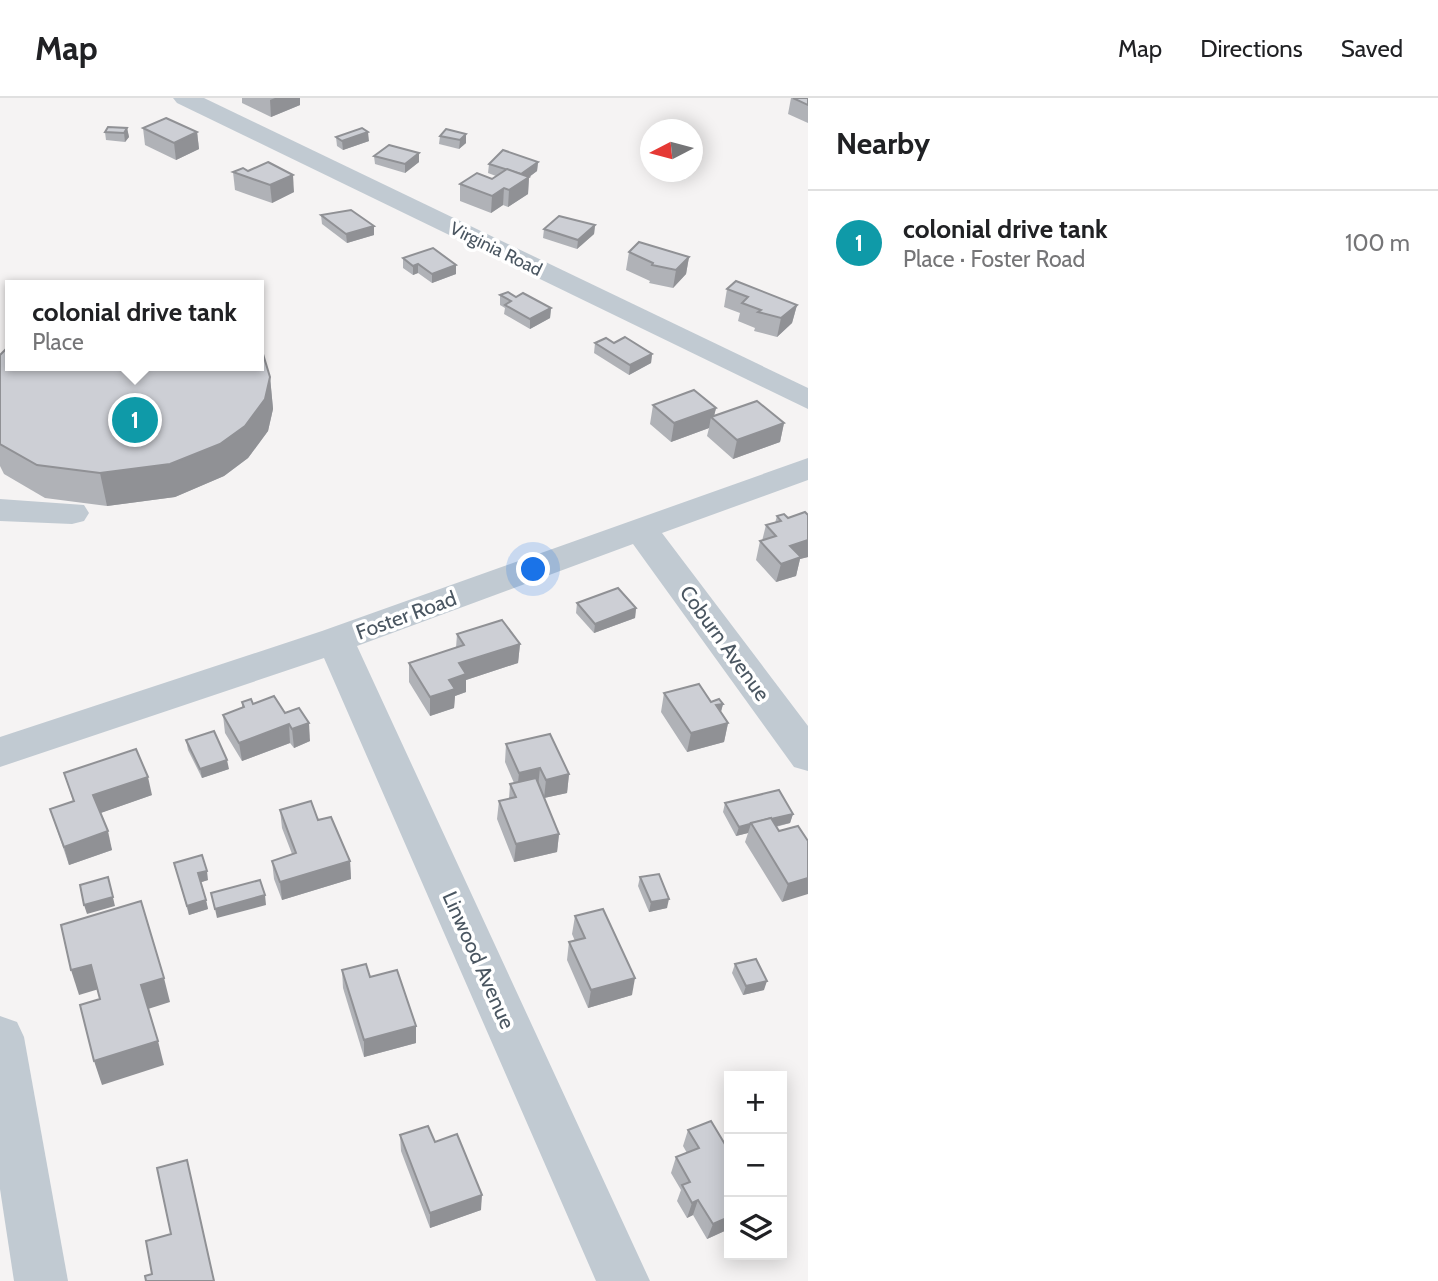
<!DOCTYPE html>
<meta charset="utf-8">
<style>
body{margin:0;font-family:Cabin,sans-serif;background:#f6f6f6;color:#202124}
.controls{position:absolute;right:21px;bottom:21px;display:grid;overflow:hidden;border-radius:0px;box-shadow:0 4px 18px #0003}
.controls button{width:63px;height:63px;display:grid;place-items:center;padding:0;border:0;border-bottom:2px solid #e0e0e0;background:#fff;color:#202124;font:35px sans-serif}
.compass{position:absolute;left:640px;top:21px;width:63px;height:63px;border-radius:50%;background:#fff;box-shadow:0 4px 18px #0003;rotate:264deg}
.you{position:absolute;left:534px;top:472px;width:24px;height:24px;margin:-18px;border:5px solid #fff;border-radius:50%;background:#1a73e8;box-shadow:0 0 0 10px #1a73e833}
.badge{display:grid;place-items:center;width:46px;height:46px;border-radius:50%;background:#0f766e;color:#fff;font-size:23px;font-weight:700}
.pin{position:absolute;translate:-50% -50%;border:4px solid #fff;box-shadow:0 2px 7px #0006}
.popup{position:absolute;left:5px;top:182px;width:259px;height:91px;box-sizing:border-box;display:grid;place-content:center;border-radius:0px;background:#fff;filter:drop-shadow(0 2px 5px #0005);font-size:23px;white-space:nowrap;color:#757577}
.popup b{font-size:26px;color:#202124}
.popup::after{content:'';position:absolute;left:50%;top:100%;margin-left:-14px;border:14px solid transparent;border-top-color:#fff}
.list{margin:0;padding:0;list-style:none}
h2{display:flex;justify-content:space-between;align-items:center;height:91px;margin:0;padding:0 28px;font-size:30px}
h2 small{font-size:23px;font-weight:400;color:#757577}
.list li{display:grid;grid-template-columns:46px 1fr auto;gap:21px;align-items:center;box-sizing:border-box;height:105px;padding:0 28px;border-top:2px solid #e0e0e0}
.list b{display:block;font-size:26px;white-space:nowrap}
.list p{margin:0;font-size:23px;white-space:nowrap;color:#757577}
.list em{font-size:23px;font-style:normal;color:#757577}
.icon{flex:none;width:38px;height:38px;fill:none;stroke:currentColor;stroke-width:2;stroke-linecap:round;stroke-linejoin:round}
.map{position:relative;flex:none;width:808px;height:1183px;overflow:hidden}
header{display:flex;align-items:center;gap:42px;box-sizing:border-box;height:98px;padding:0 35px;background:#fff;border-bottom:2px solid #e0e0e0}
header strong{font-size:33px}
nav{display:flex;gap:38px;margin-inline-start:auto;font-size:24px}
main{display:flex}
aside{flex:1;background:#fff}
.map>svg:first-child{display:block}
</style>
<header>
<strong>Map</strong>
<nav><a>Map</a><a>Directions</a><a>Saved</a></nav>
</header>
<main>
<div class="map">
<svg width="808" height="1183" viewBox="0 0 808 1183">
<rect width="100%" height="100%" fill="#f5f3f3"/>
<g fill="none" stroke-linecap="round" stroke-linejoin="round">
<g fill="#c1cad2" fill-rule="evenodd">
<polygon points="173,0 204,0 808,290 808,311 177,5"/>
<polygon points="808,360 808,382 662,435 808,628 808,673 794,669 633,446 357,548 650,1183 596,1183 324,560 0,669 0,639 322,533"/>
<polygon points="0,401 84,407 89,415 84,423 72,426 0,423"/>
<polygon points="0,918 17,924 24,939 68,1183 14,1183 0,1091"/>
</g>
</g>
<g fill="#b0b2b7">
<polygon points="242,0 300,0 300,7 271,19 242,5"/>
<polygon points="791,0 808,0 808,25 788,16"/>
<polygon points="127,30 129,39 125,44 106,42 105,34"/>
<polygon points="143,30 197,34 199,51 176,62 145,47"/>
<polygon points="446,31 466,45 459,51 439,46 440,38"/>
<polygon points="336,39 369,43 343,52 337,48"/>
<polygon points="419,55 419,64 405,75 375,66 374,58"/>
<polygon points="538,64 537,73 529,79 528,96 508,109 503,107 491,115 460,103 460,86 492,81 496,78 488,75 489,66"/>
<polygon points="248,73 294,94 272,105 235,92 233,74"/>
<polygon points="321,117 374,128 374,137 347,145 322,126"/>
<polygon points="595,127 594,136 577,151 543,140 544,131"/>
<polygon points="629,154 689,159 686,176 673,190 649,185 650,183 626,172"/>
<polygon points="403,160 456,167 456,176 432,185 418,175 413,177 403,170"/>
<polygon points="727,191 797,207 792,225 777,239 754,233 755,230 738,223 740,215 724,209"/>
<polygon points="500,197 516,199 551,210 550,220 530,231 504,216 505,210 500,207"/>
<polygon points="595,245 614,245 652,256 651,265 629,277 594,255"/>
<polygon points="0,257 270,279 273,311 268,333 248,360 224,378 175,399 107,408 45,400 4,376 0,368"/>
<polygon points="653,307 716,310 714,318 784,325 780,344 733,361 707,338 709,330 671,344 650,326"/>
<polygon points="808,417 808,459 800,461 796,478 776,484 756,462 760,443 762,443 766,427 775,425 777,418 788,420"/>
<polygon points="577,505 636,510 635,520 594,535 576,515"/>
<polygon points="457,536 520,546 518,565 466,582 466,594 455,598 454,610 430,618 409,584 409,565 456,550"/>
<polygon points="664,595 723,606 721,614 728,625 724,644 687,654 661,614"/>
<polygon points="242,604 253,606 285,615 310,643 294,650 290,645 242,663 225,635 223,617 242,610"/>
<polygon points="186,642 229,671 202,680 188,652"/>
<polygon points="506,646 569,676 567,695 544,700 559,736 557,754 514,764 497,721 499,703 509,701 510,686 514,685 505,664"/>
<polygon points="64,675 152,697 100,715 112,752 69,767 50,711 73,703"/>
<polygon points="725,705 793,716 790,725 776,729 779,733 808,743 782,804 745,744 748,735 736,738 723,714"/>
<polygon points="280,712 318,722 350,763 351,781 282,802 274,781 272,763 292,756 282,730"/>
<polygon points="174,765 208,782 201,784 208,811 189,817"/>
<polygon points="640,779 667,810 649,814 638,788"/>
<polygon points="575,818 632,897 588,910 567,862 569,844 575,843 572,836"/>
<polygon points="735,866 764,892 743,897 732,875"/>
<polygon points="342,872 370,879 416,928 416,945 364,959 343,890"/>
<polygon points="711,1023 729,1131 707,1141 693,1117 687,1120 677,1103 681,1092 671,1075 676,1059 687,1055 683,1048 688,1032"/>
<polygon points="400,1037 435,1044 481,1112 430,1130 401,1053"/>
</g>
<g fill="#909195">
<polygon points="275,0 300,0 300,7 271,19 270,2"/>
<polygon points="127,30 129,39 125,44 124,35"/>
<polygon points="197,34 199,51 176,62 174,45"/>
<polygon points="368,34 369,43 343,52 342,43"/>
<polygon points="466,36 466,45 459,51 460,42"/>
<polygon points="419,55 419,64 405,75 405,66"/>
<polygon points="538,64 537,73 529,79 528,96 508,109 509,92 520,77"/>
<polygon points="293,77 294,94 272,105 270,87"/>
<polygon points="504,90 503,107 491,115 492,98"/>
<polygon points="595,127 594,136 577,151 578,142"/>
<polygon points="374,128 374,137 347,145 346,136"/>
<polygon points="689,159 686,176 673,190 676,172"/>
<polygon points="418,166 418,175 413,177 413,168"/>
<polygon points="456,167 456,176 432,185 432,176"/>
<polygon points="797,207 792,225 777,239 781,220"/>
<polygon points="551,210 550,220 530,231 530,221"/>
<polygon points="652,256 651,265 629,277 630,267"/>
<polygon points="270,279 273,311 268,333 248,360 224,378 175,399 107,408 100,375"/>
<polygon points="716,310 713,322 711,319 709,330 671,344 674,325"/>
<polygon points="784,325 780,344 733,361 737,342"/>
<polygon points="808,442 808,459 800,461 796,478 776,484 781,466 790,448"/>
<polygon points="636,510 635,520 594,535 595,526"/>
<polygon points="520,546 518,565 466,582 466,594 455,598 454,610 430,618 430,599 449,582 459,565"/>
<polygon points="723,606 718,624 716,607"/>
<polygon points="309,625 310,643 294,650 292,631"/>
<polygon points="728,625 724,644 687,654 691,635"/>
<polygon points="289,626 290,645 242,663 239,645"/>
<polygon points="227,662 229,671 202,680 200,671"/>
<polygon points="540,670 538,689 517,694 519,675"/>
<polygon points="569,676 567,695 544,700 546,682"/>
<polygon points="148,679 152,697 98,716 93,697"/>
<polygon points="793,716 790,725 756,733 751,726"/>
<polygon points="751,726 748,735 736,738 739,729"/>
<polygon points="108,733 112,752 69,767 64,749"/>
<polygon points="559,736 557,754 514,764 516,746"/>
<polygon points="350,763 351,781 282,802 280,784"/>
<polygon points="207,773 208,782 199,785 198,775"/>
<polygon points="108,779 115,808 87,816 84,807"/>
<polygon points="808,780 808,796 782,804 788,786"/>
<polygon points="265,797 266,807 217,820 215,811"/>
<polygon points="669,801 667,810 649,814 651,804"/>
<polygon points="206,802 208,811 189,817 187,808"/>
<polygon points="91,867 99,891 79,897 71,872"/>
<polygon points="164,880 170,904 148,911 141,887"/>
<polygon points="635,880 632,897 588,910 591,892"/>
<polygon points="767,883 764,892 743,897 746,888"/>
<polygon points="416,928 416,945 364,959 364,942"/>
<polygon points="158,943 164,967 102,987 94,963"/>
<polygon points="482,1097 481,1112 430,1130 430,1115"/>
<polygon points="698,1102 693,1117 687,1120 692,1105"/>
<polygon points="729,1119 729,1131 707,1141 713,1126"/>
</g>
<g fill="#cdcfd5" stroke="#909195" stroke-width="2">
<polygon points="793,0 808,0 808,7"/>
<polygon points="166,20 197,34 174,45 143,30"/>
<polygon points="108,29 127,30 124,35 105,34"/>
<polygon points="362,30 368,34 342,43 336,39"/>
<polygon points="446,31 466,36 460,42 440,38"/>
<polygon points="389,47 419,55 405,66 374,58"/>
<polygon points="503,52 538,64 521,76 489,66"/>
<polygon points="268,64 293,77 270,87 233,74 243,70 248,73"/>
<polygon points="507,71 529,79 509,92 504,90 492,98 460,86 477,75 492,81"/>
<polygon points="351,112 374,128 346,136 321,117"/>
<polygon points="559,118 595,127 578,142 544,131"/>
<polygon points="639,144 689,159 676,172 652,167 653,165 629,154"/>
<polygon points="433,150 456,167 432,176 418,166 413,168 403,160"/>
<polygon points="736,183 797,207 781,220 758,214 761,212 742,205 748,199 727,191"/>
<polygon points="508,194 516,199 523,195 551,210 530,221 505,207 511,203 500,197"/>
<polygon points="625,239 652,256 630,267 595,245 606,240 614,245"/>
<polygon points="11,246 11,268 259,268 259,252 263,256 270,279 265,301 245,328 220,346 170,366 100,375 37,367 0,346 0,257"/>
<polygon points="694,292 716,310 674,325 653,307"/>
<polygon points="757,303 784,325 737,342 711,319"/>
<polygon points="805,414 808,417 808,442 790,448 801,459 781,466 760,443 776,438 766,427 781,423 777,418 784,416 788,420"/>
<polygon points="618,490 636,510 595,526 577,505"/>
<polygon points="502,522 520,546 459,565 466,576 449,582 455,591 430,599 409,565 464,547 457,536"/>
<polygon points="699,586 711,604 719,601 723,606 716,607 728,625 691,635 664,595"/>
<polygon points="274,598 285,615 299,610 309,625 292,631 289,626 239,645 223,617 244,609 242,604 251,601 253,606"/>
<polygon points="214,633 227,662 200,671 186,642"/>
<polygon points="550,636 569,676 546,682 540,670 519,675 506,646"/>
<polygon points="136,651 148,679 93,697 108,733 64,749 50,711 74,703 64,675"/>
<polygon points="536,680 559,736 516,746 499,703 516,699 510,686"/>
<polygon points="779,692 793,716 771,721 771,720 739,729 725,705"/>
<polygon points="311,703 318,722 331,719 350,763 280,784 272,763 296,755 280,712"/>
<polygon points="771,720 779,733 798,728 808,743 808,780 788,786 751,725"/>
<polygon points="202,757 207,773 198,775 206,802 187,808 174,765"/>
<polygon points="659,776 669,801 651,804 640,779"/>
<polygon points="108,779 113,799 84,807 80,787"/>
<polygon points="260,782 265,797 215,811 211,795"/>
<polygon points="141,803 164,880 141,887 158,943 94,963 80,907 100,901 91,867 71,872 61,827"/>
<polygon points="603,811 635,880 591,892 569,844 585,840 575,818"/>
<polygon points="756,861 767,883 746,888 735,866"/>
<polygon points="366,866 370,879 397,872 416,928 364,942 342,872"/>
<polygon points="711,1023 729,1053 729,1119 713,1126 698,1102 692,1105 682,1087 690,1084 676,1059 699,1050 688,1032"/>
<polygon points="428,1028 435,1044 457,1036 482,1097 430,1115 400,1037"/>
<polygon points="187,1062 214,1183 146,1183 145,1178 152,1176 146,1143 171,1136 157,1070"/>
</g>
<g text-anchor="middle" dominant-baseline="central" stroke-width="7" stroke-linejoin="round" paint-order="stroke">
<g font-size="18" fill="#4a5661" stroke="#fff">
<text transform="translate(496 151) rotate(26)">Virginia Road</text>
</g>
<g font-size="21" fill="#4a5661" stroke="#fff">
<text transform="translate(406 517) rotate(-20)">Foster Road</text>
<text transform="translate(725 545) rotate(54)">Coburn Avenue</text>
<text transform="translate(479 862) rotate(66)">Linwood Avenue</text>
</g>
</g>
</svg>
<div class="controls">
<button>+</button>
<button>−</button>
<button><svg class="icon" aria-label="layers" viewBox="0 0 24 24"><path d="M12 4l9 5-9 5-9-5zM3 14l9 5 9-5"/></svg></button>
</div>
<svg class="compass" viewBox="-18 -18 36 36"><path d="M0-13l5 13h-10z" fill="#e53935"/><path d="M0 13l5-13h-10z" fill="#757577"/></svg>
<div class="you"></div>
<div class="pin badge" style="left:135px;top:322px;background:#0f9aa8">1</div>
<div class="popup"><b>colonial drive tank</b>Place</div>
</div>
<aside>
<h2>Nearby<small></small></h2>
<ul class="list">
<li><span class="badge" style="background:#0f9aa8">1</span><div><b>colonial drive tank</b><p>Place · Foster Road</p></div><em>100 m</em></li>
</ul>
</aside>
</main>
